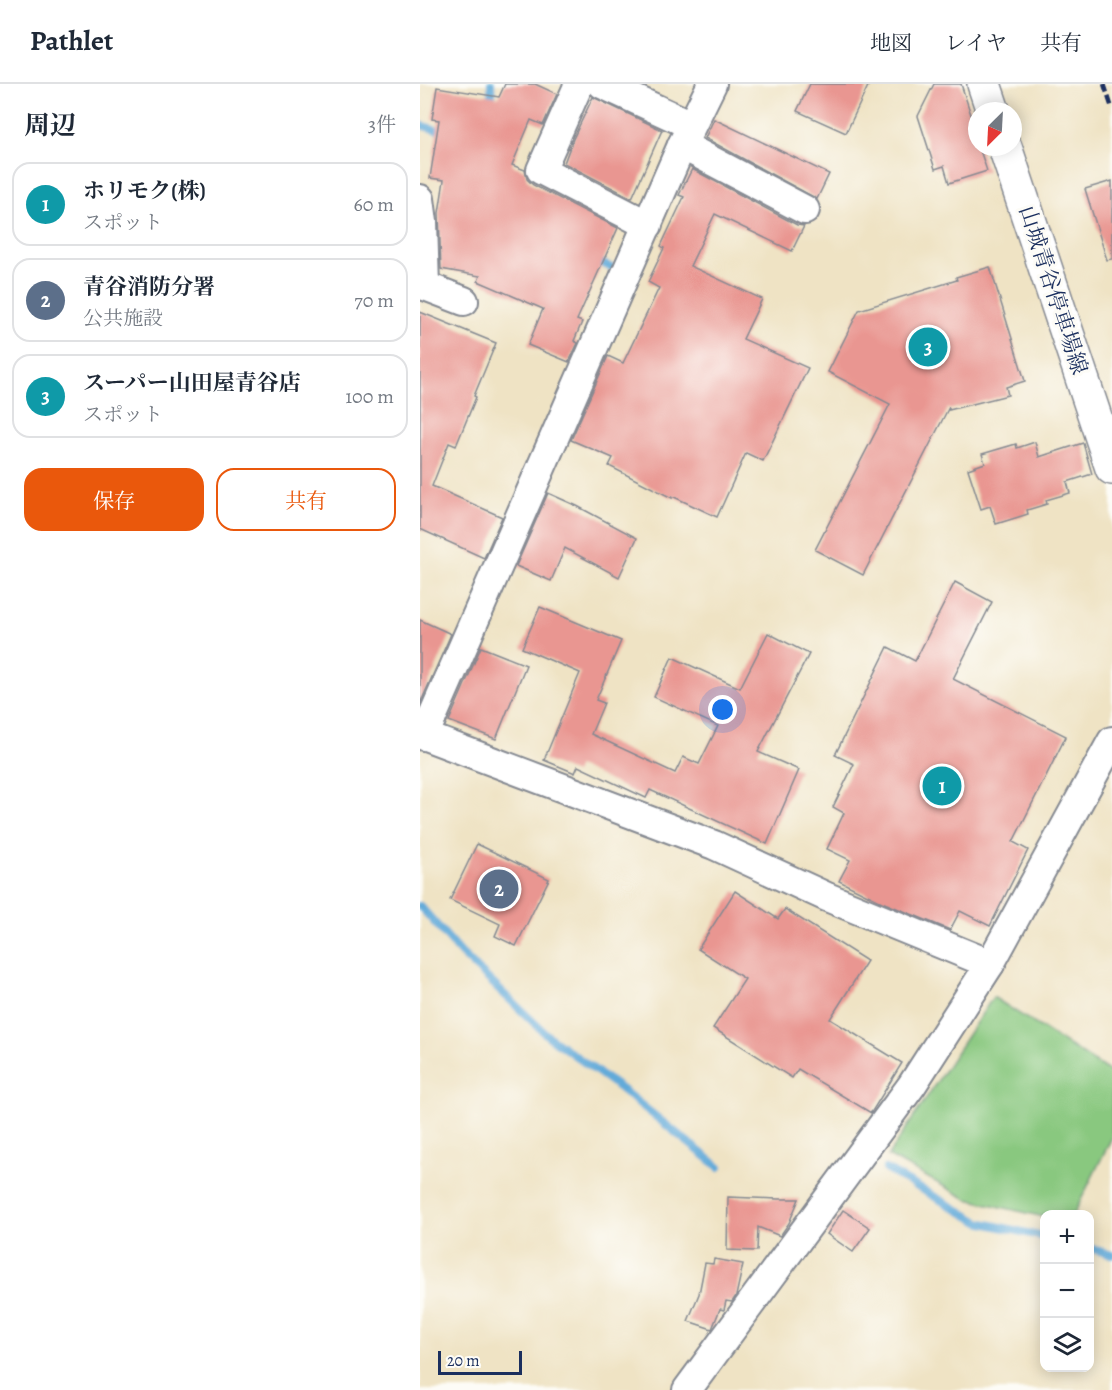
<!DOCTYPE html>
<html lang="ja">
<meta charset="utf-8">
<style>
body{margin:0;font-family:Alegreya,"Noto Serif JP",serif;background:#f2f2f3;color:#1f2937}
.controls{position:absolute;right:18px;bottom:18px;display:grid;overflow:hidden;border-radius:12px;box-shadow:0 3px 15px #0003}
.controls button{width:54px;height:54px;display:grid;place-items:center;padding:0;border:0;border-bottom:2px solid #e0e1e3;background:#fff;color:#1f2937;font:30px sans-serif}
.compass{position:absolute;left:548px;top:18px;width:54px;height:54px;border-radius:50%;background:#fff;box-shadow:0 3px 15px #0003;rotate:204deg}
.scale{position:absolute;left:18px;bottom:15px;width:84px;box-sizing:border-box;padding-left:6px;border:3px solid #1b2f5e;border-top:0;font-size:16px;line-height:21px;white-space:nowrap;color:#1b2f5e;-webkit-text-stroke:4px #fdfcf7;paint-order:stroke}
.you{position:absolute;left:303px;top:626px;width:21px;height:21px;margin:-15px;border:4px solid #fff;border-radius:50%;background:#1a73e8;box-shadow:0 0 0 9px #1a73e833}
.badge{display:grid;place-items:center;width:39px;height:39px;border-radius:50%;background:#ea580c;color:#fff;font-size:20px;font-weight:700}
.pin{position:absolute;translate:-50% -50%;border:3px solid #fff;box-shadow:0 2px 6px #0006}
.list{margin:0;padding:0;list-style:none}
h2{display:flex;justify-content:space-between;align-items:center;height:78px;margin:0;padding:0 24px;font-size:26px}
h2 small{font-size:20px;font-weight:400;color:#747a83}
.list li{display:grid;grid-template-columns:39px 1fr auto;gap:18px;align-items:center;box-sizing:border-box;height:84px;margin:0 12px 12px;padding:0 12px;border:2px solid #e0e1e3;border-radius:18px}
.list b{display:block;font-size:22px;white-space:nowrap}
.list p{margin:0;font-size:20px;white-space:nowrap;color:#747a83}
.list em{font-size:20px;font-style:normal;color:#747a83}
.actions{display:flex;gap:12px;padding:18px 24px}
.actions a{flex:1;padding:14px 0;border:2px solid #ea580c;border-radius:18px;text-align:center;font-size:21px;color:#ea580c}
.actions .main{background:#ea580c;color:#fff}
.icon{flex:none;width:33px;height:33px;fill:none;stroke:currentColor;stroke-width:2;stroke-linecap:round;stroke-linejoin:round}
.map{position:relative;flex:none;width:692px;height:1306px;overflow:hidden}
header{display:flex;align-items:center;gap:36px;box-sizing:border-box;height:84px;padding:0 30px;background:#fff;border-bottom:2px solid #e0e1e3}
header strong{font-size:28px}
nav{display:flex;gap:33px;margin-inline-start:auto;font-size:21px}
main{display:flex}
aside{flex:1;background:#fff}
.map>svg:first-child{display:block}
</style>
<header>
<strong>Pathlet</strong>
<nav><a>地図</a><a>レイヤ</a><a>共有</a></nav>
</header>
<main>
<aside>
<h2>周辺<small>3件</small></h2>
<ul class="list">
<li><span class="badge" style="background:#0f9aa8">1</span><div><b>ホリモク(株)</b><p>スポット</p></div><em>60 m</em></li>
<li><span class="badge" style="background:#5c6f8a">2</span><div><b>青谷消防分署</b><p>公共施設</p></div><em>70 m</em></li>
<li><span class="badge" style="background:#0f9aa8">3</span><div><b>スーパー山田屋青谷店</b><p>スポット</p></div><em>100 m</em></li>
</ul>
<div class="actions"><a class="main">保存</a><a>共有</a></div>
</aside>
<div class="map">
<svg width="692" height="1306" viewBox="0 0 692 1306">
<rect width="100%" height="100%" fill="#fdfcf7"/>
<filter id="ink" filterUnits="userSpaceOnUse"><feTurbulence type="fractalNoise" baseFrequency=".0167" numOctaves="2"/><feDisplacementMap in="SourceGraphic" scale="12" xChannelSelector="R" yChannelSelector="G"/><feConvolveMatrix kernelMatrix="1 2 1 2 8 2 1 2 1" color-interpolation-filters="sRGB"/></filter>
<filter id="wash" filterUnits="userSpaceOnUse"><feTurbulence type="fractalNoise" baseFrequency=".008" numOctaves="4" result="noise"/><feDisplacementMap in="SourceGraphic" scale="24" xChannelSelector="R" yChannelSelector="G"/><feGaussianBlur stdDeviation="1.35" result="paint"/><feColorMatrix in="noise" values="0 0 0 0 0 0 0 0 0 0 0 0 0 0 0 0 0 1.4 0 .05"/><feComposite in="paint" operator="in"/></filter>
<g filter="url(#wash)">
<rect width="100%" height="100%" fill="#efe3c4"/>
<polygon fill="#89c87f" stroke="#527c6e" stroke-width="1.5" points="573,913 692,989 692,1053 654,1130 624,1130 624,1133 547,1115 468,1072"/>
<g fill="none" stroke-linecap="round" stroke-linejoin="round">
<g stroke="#62aad9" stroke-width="8">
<polyline points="71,0 72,22"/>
<polyline points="0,41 28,49"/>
<polyline points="173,175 192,184"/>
<polyline points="0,822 41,869 128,952 201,1005 299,1083"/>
<polyline points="466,1085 559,1138 624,1153"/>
<polyline points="670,1164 692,1171"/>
</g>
</g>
<g id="blocks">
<g fill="#e99691">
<polygon points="85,0 115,0 137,10 123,41 111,36 92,81 105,86 107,95 113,101 198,144 157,236 162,238 154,257 158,259 149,278 108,261 123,225 58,197 60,192 21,185 19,129 24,96 10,94 19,36 12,35 17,3 79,13"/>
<polygon points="390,0 449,0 426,49 377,27"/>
<polygon points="514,0 541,0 557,49 555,50 557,63 559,63 567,87 529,99 524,82 515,85 498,32"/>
<polygon points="173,13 242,46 212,114 144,79 153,55"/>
<polygon points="294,35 409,90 397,115 285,54"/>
<polygon points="272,85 377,141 384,142 372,167 295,130 270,182 342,215 323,255 388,284 343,377 326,369 297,433 252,412 252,414 189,382 193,374 151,356 188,272 203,279 239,204 228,198 244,164 241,162 264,113 259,111"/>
<polygon points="692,97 692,175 687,176 665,105"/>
<polygon points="570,183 605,297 586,303 588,311 529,326 529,323 443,491 395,466 470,320 408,288 439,226 537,196 536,193"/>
<polygon points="0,228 76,259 54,312 56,313 36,362 29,359 12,402 82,433 64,474 0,445"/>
<polygon points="615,358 619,373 663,359 672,390 647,398 650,409 626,416 627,420 607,426 608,430 576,440 570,422 561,425 548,385 565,379 562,370 596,360 597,364"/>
<polygon points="128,409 157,422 217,454 199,493 145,464 131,497 96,482"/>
<polygon points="535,498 572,518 533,595 646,652 593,758 608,766 570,842 540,827 530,846 462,818 419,797 430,776 407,765 424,729 413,723 434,680 415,671 468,563 495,577"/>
<polygon points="120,523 201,557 176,616 184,619 171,650 255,689 263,673 279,680 298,642 234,613 252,573 320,604 348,549 389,570 338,668 379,686 347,760 230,706 226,714 158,682 155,689 124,676 160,589 102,564"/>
<polygon points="0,536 31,550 0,620"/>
<polygon points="61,563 106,581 76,655 29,637"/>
<polygon points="57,760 129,795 96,862 75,852 80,840 30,816"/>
<polygon points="315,807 358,835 365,825 447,877 410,935 482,979 451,1029 378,985 372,994 293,944 325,895 278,865"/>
<polygon points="308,1113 358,1115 379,1115 369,1139 360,1152 338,1143 337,1167 307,1166"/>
<polygon points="423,1126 450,1144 433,1168 407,1150"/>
<polygon points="294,1175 323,1180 316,1212 312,1218 306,1217 304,1226 300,1225 292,1245 268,1237 279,1210 285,1179 293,1180"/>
</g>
</g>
</g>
<g filter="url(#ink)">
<use href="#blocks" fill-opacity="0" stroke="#858991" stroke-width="1.5"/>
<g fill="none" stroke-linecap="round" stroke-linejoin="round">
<defs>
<g id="minor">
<polyline points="159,0 121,86 228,141"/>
<polyline points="182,0 271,41"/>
<polyline points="262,61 385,126"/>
<polyline points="0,115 3,138 5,202 0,200"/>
<polyline points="5,202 44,217"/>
<polyline points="0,650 294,761 407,813 570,880"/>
<polyline points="4,652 262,61 292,0"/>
<polyline points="267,1306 492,1001 570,880 692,657"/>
</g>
<g id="major">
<polyline points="564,0 573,27"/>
<polyline points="585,63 692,384"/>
</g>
</defs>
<use href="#minor" stroke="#858991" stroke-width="32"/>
<use href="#major" stroke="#858991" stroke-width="36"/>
<use href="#minor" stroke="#fff" stroke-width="28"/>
<use href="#major" stroke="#fff" stroke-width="33"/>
<polyline stroke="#1b2f5e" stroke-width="4.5" stroke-dasharray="9 4.5" stroke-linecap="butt" points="684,0 692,24"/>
</g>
</g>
<g text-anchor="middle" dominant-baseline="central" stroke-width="6" stroke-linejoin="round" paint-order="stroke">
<g font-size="22" fill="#1b2f5e" stroke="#fdfcf7">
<text transform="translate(633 206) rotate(72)">山城青谷停車場線</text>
</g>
</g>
</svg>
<div class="controls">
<button>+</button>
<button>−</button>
<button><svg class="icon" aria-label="layers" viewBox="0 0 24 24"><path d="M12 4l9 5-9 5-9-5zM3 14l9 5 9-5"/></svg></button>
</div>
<svg class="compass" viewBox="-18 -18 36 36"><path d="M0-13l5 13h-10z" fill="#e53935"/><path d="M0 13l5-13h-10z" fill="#747a83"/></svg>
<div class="scale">20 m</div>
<div class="you"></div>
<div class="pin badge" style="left:522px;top:702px;background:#0f9aa8">1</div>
<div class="pin badge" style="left:79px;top:805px;background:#5c6f8a">2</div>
<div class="pin badge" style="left:508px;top:263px;background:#0f9aa8">3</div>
</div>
</main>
